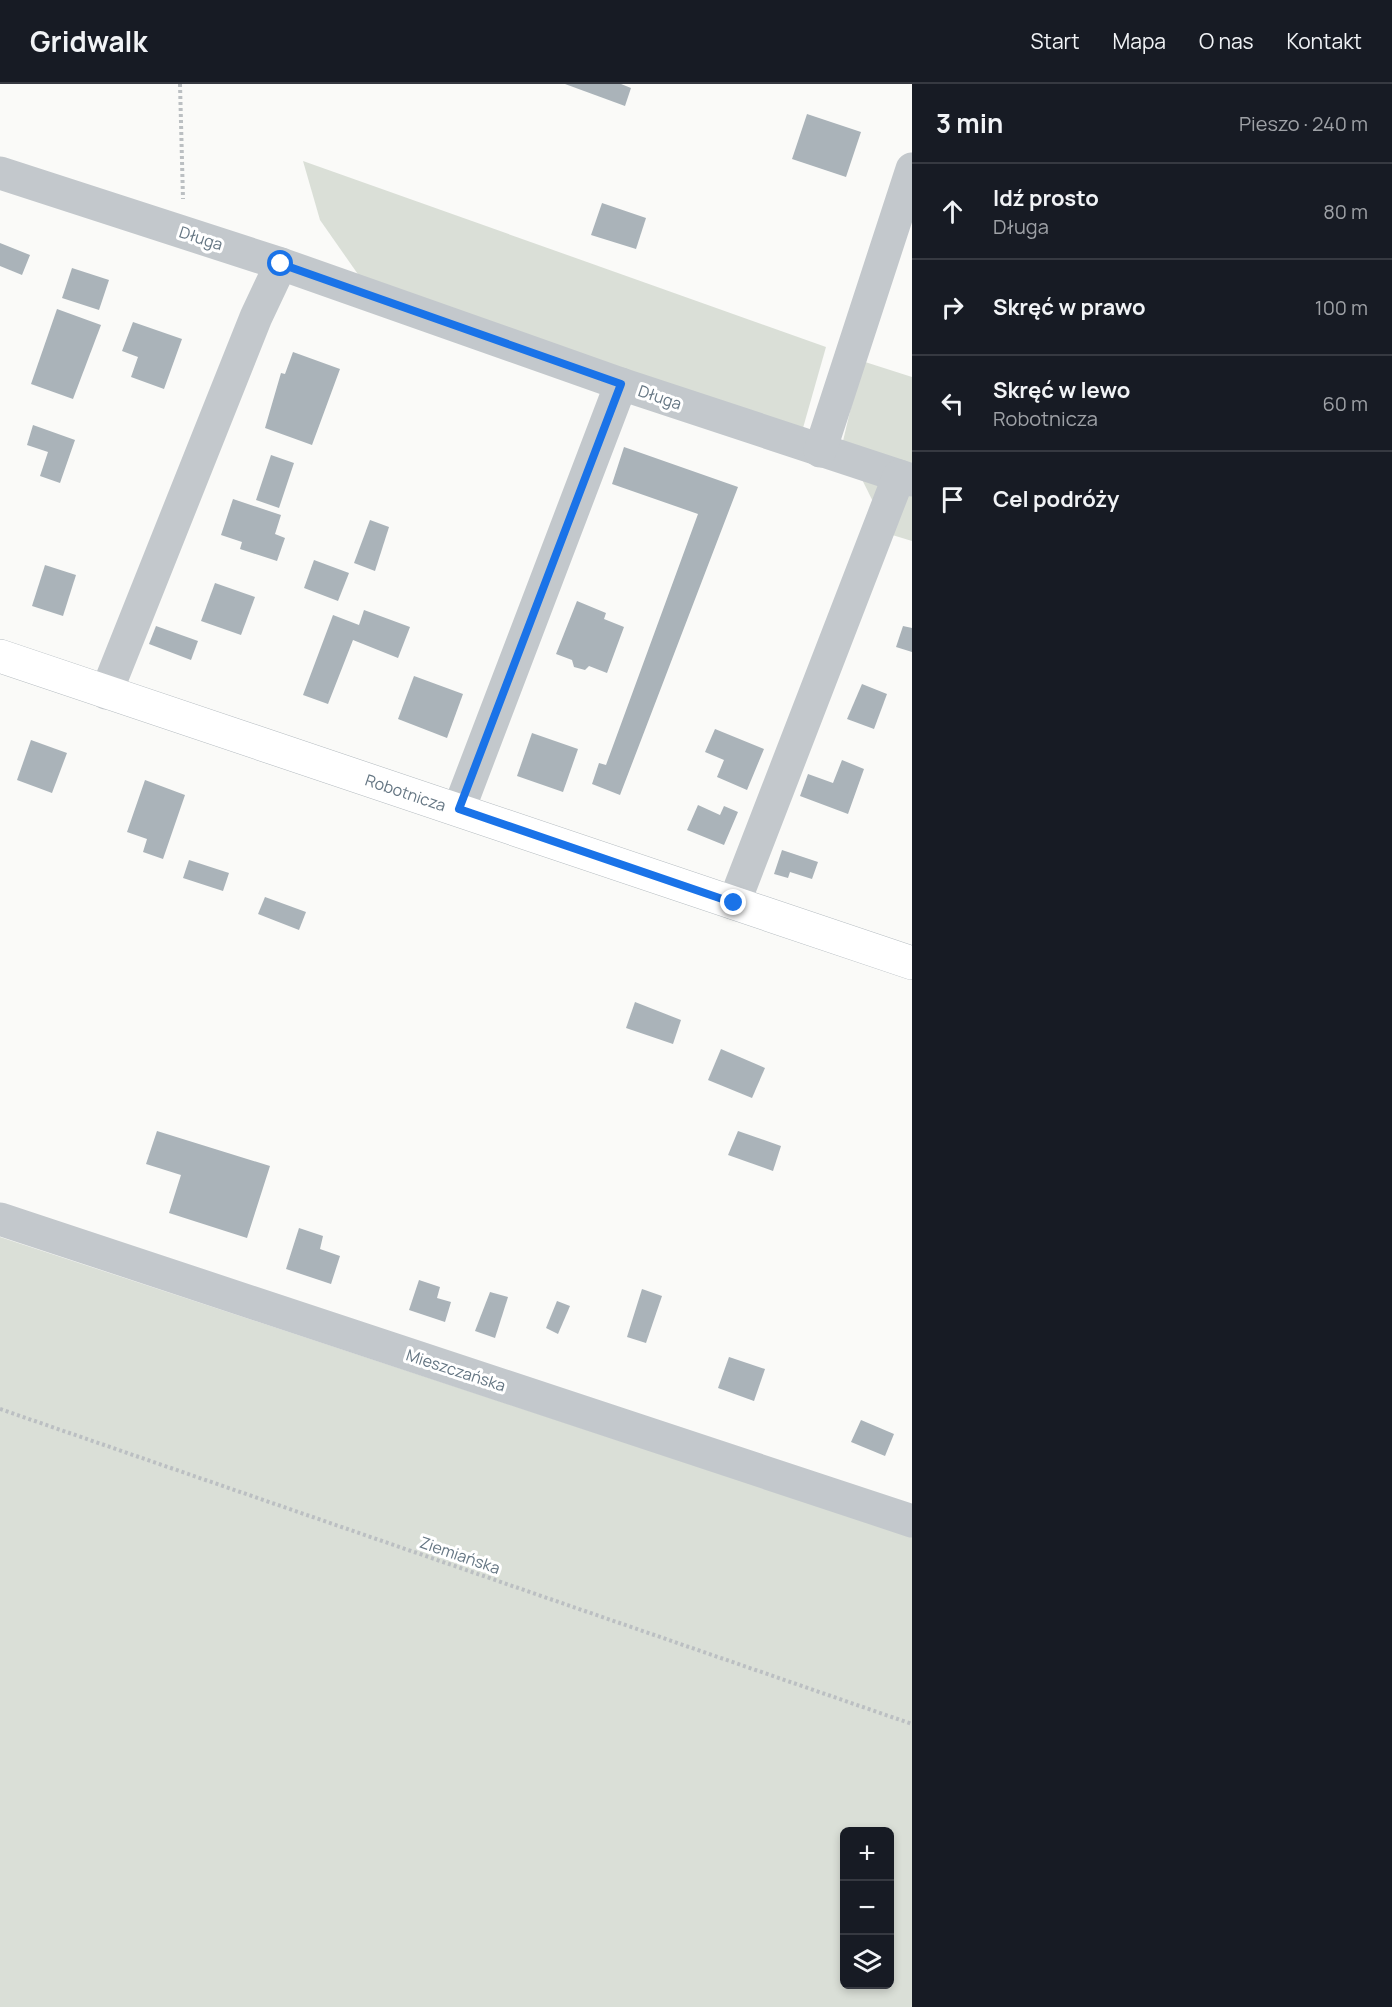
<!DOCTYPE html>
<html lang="pl">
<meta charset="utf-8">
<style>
body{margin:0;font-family:Manrope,sans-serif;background:#242831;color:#f1f3f6}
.controls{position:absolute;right:18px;bottom:18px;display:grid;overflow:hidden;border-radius:9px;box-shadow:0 3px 9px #0003}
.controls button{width:54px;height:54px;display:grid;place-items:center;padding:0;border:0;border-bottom:2px solid #363941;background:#171b24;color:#f1f3f6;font:30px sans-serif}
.stop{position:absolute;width:18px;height:18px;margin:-14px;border:4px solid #1a73e8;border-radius:50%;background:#fff}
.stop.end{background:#1a73e8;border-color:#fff;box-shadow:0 2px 6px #0008}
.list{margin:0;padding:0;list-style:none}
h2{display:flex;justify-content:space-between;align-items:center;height:78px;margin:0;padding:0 24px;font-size:26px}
h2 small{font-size:20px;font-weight:400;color:#9ea1a6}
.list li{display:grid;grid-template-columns:39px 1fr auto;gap:18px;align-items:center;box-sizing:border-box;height:96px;padding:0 24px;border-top:2px solid #363941}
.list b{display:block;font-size:22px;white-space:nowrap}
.list p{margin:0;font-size:20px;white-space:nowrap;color:#9ea1a6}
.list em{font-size:20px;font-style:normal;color:#9ea1a6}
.icon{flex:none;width:33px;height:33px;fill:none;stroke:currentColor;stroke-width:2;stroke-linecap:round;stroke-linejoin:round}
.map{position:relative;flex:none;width:912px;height:1923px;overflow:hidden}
header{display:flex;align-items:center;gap:36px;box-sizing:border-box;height:84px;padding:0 30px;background:#171b24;border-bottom:2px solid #363941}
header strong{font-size:28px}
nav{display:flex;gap:33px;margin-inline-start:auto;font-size:21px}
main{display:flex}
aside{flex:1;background:#171b24}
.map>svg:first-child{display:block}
</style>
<header>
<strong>Gridwalk</strong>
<nav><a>Start</a><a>Mapa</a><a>O nas</a><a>Kontakt</a></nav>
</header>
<main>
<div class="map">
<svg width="912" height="1923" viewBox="0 0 912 1923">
<rect width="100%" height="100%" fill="#fafaf8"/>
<g fill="#dadfd7" fill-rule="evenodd">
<polygon points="303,77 826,263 801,351 362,196 320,136"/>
<polygon points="862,277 912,293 912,457 889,450 843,357"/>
<path d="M0 1153 912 1453V1923H0ZM844 1748H890V1900H844Z"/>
</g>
<g fill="#aab3b9">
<polygon points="565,0 621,0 631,4 625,22"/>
<polygon points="807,30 861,48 846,93 792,75"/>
<polygon points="602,119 646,134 636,165 591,151"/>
<polygon points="0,159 30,171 22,191 0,182"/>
<polygon points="72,184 109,196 99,226 62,214"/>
<polygon points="57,225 101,241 73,315 31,300"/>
<polygon points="133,238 182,255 164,305 131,293 138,273 122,267"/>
<polygon points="293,268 340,285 312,361 265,344 281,289 285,290"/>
<polygon points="33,341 75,356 60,399 40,392 48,368 27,361"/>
<polygon points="624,363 738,403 620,711 592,700 599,679 606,681 698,430 612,400"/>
<polygon points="271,371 294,379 279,424 256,416"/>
<polygon points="233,415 281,431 275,450 285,454 277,477 240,465 242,458 221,451"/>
<polygon points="370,436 389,443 375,487 354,479"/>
<polygon points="314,476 349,489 338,517 304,504"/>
<polygon points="45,481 76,491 63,532 32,522"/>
<polygon points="215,499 255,513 241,551 201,537"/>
<polygon points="577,517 606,529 604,535 624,543 607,589 589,582 585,586 574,583 572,576 556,570"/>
<polygon points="364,526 410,543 398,574 353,556 328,620 303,611 333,531 359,541"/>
<polygon points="156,542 198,557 191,576 149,560"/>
<polygon points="903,542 912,544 912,568 896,563"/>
<polygon points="414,592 463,610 447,654 398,635"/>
<polygon points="862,600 887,610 874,645 847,635"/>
<polygon points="715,645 764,665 747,706 717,693 724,676 705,668"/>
<polygon points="532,649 578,665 563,708 517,692"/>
<polygon points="31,656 67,669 52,709 17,696"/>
<polygon points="842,676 864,685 848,730 800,712 808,690 833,699"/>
<polygon points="145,696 185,711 163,775 143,768 147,755 127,748"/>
<polygon points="698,721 720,731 724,722 738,728 724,761 687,746"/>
<polygon points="782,766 818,778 812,795 790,788 788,794 774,790"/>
<polygon points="189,776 229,789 223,807 183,794"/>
<polygon points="265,813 306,828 299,846 258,830"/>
<polygon points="635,918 681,936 673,960 626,944"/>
<polygon points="721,965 765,984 752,1014 708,996"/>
<polygon points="157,1047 270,1082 247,1154 169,1129 181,1091 146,1080"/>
<polygon points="738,1047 781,1062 773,1087 728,1071"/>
<polygon points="299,1144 323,1152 320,1165 340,1172 331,1200 286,1185"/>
<polygon points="419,1196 440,1203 437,1214 451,1218 445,1238 409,1226"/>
<polygon points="642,1205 662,1212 646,1259 627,1253"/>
<polygon points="490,1208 508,1213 495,1254 475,1247"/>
<polygon points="557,1217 570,1222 558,1250 546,1244"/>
<polygon points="729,1273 765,1285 754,1317 718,1304"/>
<polygon points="861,1336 894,1350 885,1372 851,1358"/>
</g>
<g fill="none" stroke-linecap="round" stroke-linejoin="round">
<defs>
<g id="secondary">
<path id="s1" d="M0 572 912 879"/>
</g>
</defs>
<use href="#secondary" stroke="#b3babf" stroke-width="34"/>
<g stroke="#bbbfc2" stroke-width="4" stroke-dasharray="3 3" stroke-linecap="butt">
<polyline points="180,0 183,115"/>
<polyline points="0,1325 912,1640"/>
</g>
<g stroke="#c3c8cc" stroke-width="33">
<polyline points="0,89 281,180 621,300 912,396"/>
<polyline points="820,367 912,85"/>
<polyline points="106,609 256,233 281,180"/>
<polyline points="459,725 621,300"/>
<polyline points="734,819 899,392"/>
<polyline points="0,1135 912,1437"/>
</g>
<use href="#secondary" stroke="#fff" stroke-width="33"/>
</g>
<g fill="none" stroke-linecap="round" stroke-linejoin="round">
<polyline stroke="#1a73e8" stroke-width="8" points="281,180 621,300 459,725 734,819"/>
</g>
<g text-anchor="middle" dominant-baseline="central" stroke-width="6" stroke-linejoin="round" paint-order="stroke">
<g font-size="16" fill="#657683" stroke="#fff">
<text transform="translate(201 154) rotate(18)">Długa</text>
<text transform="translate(660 313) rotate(19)">Długa</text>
<text stroke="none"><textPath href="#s1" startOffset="428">Robotnicza</textPath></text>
<text transform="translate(456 1286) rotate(18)">Mieszczańska</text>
<text transform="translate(460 1471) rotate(19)">Ziemiańska</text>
</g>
</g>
</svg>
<div class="controls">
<button>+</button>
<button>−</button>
<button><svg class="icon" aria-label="layers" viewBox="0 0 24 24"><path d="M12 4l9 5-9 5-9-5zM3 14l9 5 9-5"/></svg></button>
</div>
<div class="stop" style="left:281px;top:180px"></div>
<div class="stop end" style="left:734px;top:819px"></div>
</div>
<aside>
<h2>3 min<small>Pieszo · 240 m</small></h2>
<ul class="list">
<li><svg class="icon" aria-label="ahead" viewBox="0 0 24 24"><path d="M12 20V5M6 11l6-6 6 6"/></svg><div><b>Idź prosto</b><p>Długa</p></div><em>80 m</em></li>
<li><svg class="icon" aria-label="right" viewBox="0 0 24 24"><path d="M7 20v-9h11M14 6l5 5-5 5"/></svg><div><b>Skręć w prawo</b></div><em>100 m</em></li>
<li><svg class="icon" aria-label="left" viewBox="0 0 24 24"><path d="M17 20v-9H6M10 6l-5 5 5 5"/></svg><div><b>Skręć w lewo</b><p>Robotnicza</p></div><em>60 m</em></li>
<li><svg class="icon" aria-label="arrive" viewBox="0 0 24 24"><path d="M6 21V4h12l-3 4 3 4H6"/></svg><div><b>Cel podróży</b></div></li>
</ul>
</aside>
</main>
